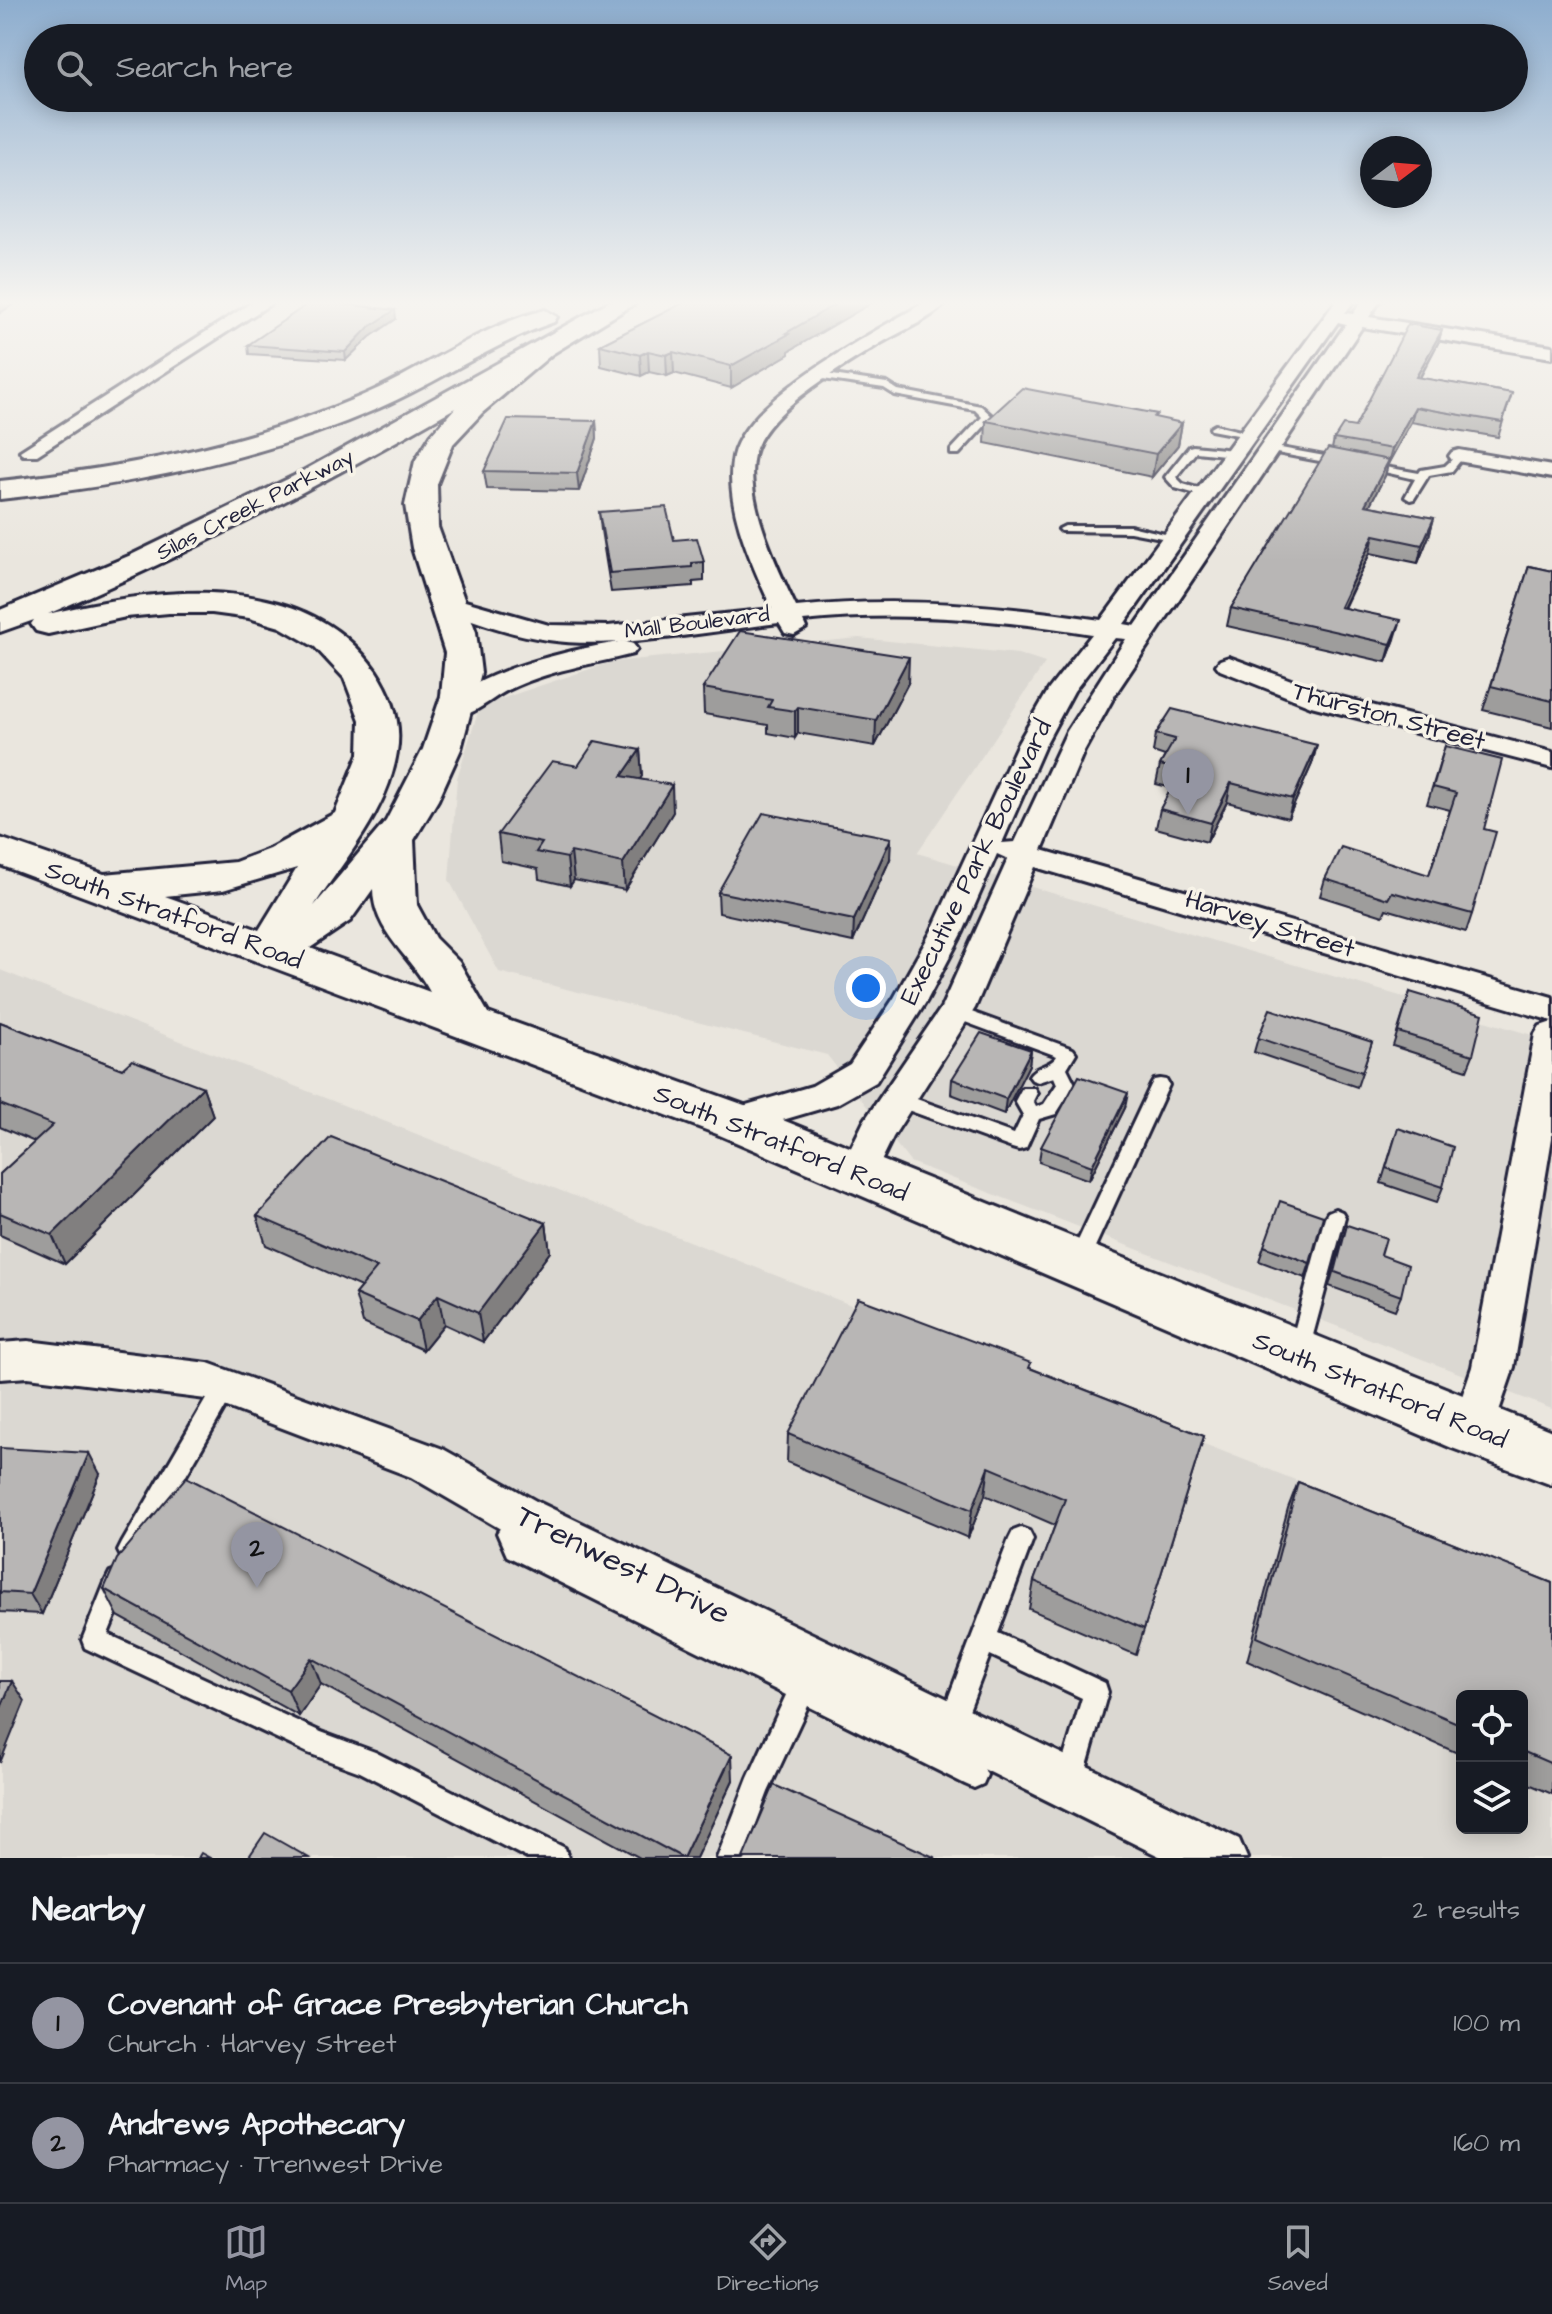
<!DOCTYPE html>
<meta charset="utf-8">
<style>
body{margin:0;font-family:"Architects Daughter",sans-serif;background:#20242c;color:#f1f3f6}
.controls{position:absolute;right:24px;bottom:24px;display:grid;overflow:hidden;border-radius:12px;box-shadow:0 4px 20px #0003}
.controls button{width:72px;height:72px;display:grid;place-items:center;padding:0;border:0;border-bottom:2px solid #363941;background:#171b24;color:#f1f3f6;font:40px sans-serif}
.compass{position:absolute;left:1360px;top:136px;width:72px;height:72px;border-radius:50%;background:#171b24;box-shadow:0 4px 20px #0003;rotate:74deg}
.you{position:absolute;left:866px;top:988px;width:28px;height:28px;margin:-20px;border:6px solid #fff;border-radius:50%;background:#1a73e8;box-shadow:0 0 0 12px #1a73e833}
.badge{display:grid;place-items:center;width:52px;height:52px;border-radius:50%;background:#9495a2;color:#111;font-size:26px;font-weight:700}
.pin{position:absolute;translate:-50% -66px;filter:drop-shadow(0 2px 4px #0008)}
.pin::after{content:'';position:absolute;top:42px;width:28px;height:24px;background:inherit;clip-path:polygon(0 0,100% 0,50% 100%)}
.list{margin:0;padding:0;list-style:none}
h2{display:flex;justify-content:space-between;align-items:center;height:104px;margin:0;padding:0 32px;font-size:34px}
h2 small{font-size:26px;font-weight:400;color:#9ea1a6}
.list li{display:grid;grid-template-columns:52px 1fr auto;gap:24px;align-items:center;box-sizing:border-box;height:120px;padding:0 32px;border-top:2px solid #363941}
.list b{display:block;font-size:30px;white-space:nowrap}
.list p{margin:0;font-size:26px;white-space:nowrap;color:#9ea1a6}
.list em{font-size:26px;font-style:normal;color:#9ea1a6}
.icon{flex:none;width:44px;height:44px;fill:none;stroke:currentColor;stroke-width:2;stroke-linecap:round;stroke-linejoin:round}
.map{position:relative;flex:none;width:1552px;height:1858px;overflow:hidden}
.search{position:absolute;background:#171b24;box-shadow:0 4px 20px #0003;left:24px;right:24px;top:24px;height:88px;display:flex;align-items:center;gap:20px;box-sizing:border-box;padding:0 28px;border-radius:44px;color:#9ea1a6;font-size:30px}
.sheet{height:344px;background:#171b24}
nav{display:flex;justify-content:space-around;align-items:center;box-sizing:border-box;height:112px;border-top:2px solid #363941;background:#171b24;font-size:22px;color:#9ea1a6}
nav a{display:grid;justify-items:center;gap:4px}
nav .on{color:#9495a2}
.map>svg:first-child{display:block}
</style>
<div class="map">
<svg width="1552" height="1858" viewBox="0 0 1552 1858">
<rect width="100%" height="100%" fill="#eae6de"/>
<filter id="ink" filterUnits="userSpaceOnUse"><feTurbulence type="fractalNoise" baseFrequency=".0125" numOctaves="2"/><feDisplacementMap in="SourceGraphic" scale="16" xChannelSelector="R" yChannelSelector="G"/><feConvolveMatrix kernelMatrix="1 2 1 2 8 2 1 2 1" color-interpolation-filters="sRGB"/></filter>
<g filter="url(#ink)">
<g fill="#dbd8d2" fill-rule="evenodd">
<polygon points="859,638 1018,654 1045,663 917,853 1552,1041 1552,1409 910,1162 827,1055 499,972 449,880 457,778 480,706 611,662"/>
<path d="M0 970 1552 1581V1858H0ZM1462 1696H1522V1828H1462Z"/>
</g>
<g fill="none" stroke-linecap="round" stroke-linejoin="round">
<defs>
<g id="service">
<polygon points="819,373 887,383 898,390 981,406 993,417 959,454 951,454 951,450 982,417 975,410 895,395 884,388 816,378 814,376"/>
<polygon points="1215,425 1253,434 1248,437 1211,430 1210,428"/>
<polygon points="1193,446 1234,450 1239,453 1234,456 1196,452 1176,477 1183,484 1207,491 1207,495 1203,496 1175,488 1165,477 1189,447"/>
<polygon points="1270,446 1341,459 1346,462 1341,465 1266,451 1266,447"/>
<polygon points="1459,453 1464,456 1452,471 1429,475 1414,499 1410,500 1405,497 1415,479 1363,467 1368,464 1419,473 1421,470 1445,466"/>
<polygon points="1065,526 1130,526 1178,537 1172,540 1130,532 1061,531 1059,529"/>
<path d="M955 1006 1073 1049 1076 1053 1067 1068 1075 1084 1056 1114 1039 1119 1026 1148 1019 1150 1012 1148 894 1105 891 1100 894 1095 900 1093 1014 1134 1023 1115 1015 1101 1022 1088H1034L1037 1093 1033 1101 1036 1107 1044 1104 1057 1084 1054 1077 1038 1082 1032 1080 1029 1076C1035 1065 1050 1067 1057 1056L949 1016 947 1012 949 1008Z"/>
<polygon points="1160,1079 1166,1080 1169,1085 1089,1260 1086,1266 1079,1268 1072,1266 1069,1260 1151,1085 1154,1080"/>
<polygon points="1335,1209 1342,1212 1345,1217 1309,1350 1306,1356 1299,1359 1292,1356 1289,1350 1325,1217 1328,1212"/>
<polygon points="225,1378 233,1380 236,1387 233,1394 138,1559 130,1562 122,1559 118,1551 122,1543 217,1380"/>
<polygon points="520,1505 528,1509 531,1516 521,1534 524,1540 796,1674 806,1652 815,1649 824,1652 827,1661 817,1684 983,1766 987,1775 983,1784 974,1788 965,1784 808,1706 768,1792 743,1858 717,1858 748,1778 786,1695 507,1556 497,1533 512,1509"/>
<polygon points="1021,1528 1029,1531 1033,1539 998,1633 1105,1683 1108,1692 1083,1780 1079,1789 1070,1793 1061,1789 1057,1780 1082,1698 990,1655 960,1734 951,1738 942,1734 938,1725 1009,1539 1013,1531"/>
<polygon points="118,1569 126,1572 130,1580 108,1634 321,1732 375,1752 565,1848 568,1858 527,1858 360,1772 308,1753 85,1648 82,1640 106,1580 110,1572"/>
</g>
<g id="minor">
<polygon points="254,301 275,301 37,455 23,455 20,451"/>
<path d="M927 301H948C932 319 901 331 881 343 844 366 764 411 754 455 744 499 777 567 796 607 899 596 999 605 1101 620L1336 301H1354L1345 313 1353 314 1362 301H1380L1369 317 1552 346V358L1362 327 1116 693 1084 751 1042 850 1552 997V1021L1035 867 975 1008 893 1137 870 1184 857 1188 844 1184 838 1174 864 1121 941 1008 1008 859 997 854 963 932 926 1002 876 1082 837 1104 735 1134 722 1130 717 1121 722 1112 812 1086 850 1064 894 998 931 932 1017 745 1049 689 1092 634C996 619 900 611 803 621L806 628 794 635 785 633 779 623C710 631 615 650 548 640 512 635 476 622 442 609L439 604 451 597 549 625 608 626 772 609C753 566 723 505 733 456 746 397 877 331 927 301ZM1338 322 1346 324 1135 626 1124 624ZM1115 638 1126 639 1067 731 1015 842 1002 843 1045 745 1074 691Z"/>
<polygon points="1459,450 1552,466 1552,478 1452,460 1449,456 1452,452"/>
<path d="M624 641 633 644 637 649 633 654C589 665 549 670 508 690 488 700 469 721 447 716L443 710C469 671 579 648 624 641Z"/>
<polygon points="1229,657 1329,694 1552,752 1552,768 1311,706 1220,670 1216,665 1220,660"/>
<polygon points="1552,1022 1552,1138 1514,1367 1488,1443 1473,1448 1458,1443 1451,1429 1472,1367 1535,1034 1540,1026"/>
<polygon points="28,1341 208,1363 443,1449 536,1501 1239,1839 1247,1858 1163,1858 504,1531 411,1477 206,1399 28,1377 0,1379 0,1343"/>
</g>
<g id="primary">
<path d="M610 301H639L552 354 482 413 453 444 437 484 438 527 476 632 481 673 461 749 438 800 414 840 417 905 435 938 459 962 488 1013 753 1108 1552 1431V1485L1452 1448 717 1134 0 865V838L104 874 235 862 269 849 335 813 359 754 360 720 344 678 315 647 280 627 249 618 212 613H169L126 617 48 634 36 631 31 624 34 620 0 632V610L131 555 292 477ZM455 408 431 435 415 461 405 505 412 548 445 653 441 696 423 749 386 821 314 906C345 858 388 811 397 752 402 723 392 695 376 671 305 567 153 588 48 614 189 554 323 484 455 408ZM297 868 259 930 165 896 223 890ZM373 889C373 932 412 957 430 992L310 948 350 921Z"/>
<path d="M545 310 557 317 554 322C491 344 439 382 379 408 258 461 130 485 0 499V481C123 468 244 446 359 397 422 371 478 326 545 310Z"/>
</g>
</defs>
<use href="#service" stroke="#22223b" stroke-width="6"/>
<use href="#minor" stroke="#22223b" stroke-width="6"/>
<use href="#primary" stroke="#22223b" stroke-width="6"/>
<use href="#service" fill="#f7f3e8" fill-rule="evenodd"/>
<use href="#minor" fill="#f7f3e8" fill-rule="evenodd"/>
<use href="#primary" fill="#f7f3e8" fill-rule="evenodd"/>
</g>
<g fill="#9e9d9c" stroke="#22223b" stroke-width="2">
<polygon points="687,301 875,301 789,351 789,354 731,388 674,373 667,376 649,372 641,376 601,366 600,345"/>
<polygon points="396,319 370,337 346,360 249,354 248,345"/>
<polygon points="1442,330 1438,343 1420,378 1512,393 1498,437 1411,422 1388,464 1385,476 1369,506 1434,518 1429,536 1418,563 1370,553 1344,608 1395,639 1386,662 1227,626 1231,608 1332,449 1334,439 1355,427"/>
<polygon points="596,421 597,438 579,491 487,489 484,471"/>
<polygon points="986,421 1182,423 1178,445 1152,477 985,443"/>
<polygon points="599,512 674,540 704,562 704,581 693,582 693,586 611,592 601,530"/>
<polygon points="1529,566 1552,571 1552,727 1483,710"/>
<polygon points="908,683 875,746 798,733 795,738 768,733 768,725 704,714 703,688"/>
<polygon points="1156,734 1317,745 1312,764 1288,818 1227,802 1207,842 1156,828 1160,809 1172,788 1156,784 1160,765 1165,756 1153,752"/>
<polygon points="1445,746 1484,829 1472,914 1466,932 1386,909 1383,916 1320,896 1325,879 1429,875 1450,810 1427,804"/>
<polygon points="640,750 642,776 640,779 673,812 625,890 574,880 570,886 539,879 538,869 501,861 498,834 578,766"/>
<polygon points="890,859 853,942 719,913 718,892"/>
<polygon points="1410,992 1473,1055 1467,1070 1393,1046"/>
<polygon points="0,1022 122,1069 203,1087 213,1116 65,1264 0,1235 0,1174 35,1142 0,1127"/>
<polygon points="1258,1038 1372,1042 1357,1087 1254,1052"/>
<polygon points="1031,1050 1029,1065 1004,1114 951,1094 952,1079"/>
<polygon points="1125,1108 1089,1180 1039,1162 1041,1147"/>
<polygon points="1398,1128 1443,1187 1437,1202 1381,1183"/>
<polygon points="257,1216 546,1223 550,1252 483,1342 444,1324 423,1350 363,1323 355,1294 361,1287 266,1245"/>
<polygon points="1347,1225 1401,1296 1395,1310 1329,1286"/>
<polygon points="1264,1246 1310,1263 1305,1278 1259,1261"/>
<polygon points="1030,1368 1204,1436 1136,1655 1029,1609 1034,1581 1055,1525 985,1495 968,1538 787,1462 788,1434"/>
<polygon points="0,1448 100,1474 42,1614 0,1612"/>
<polygon points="1298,1482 1552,1583 1552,1794 1522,1781 1522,1696 1462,1696 1462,1755 1247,1661 1288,1508"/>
<polygon points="104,1589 733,1780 696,1858 640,1858 321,1684 299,1716 118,1616"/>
</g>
<g fill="#817f7f" stroke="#22223b" stroke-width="2">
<polygon points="6,301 19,301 0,313 0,305"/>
<polygon points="841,301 875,301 789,351 789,354 731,388 731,366 786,333"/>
<polygon points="395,310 396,319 370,337 346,360 345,352 368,328"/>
<polygon points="1442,330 1438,343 1412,392 1416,377"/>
<polygon points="648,351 649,372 641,376 640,355"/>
<polygon points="673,352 674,373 667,376 666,355"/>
<polygon points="1415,407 1411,422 1388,464 1392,449"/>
<polygon points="596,421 597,438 579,491 577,473"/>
<polygon points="1182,423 1178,445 1152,477 1156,454"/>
<polygon points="1389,460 1385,476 1361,522 1365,505"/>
<polygon points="1434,518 1429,536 1418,563 1422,545"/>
<polygon points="1374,535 1370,553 1335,625 1340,607"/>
<polygon points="1401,620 1395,639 1386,662 1391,644"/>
<polygon points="909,657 908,683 875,746 876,720"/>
<polygon points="798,707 798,733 795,738 795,711"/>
<polygon points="1317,745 1312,764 1288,818 1293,799"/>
<polygon points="640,750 642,776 624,803 622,776"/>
<polygon points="1231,783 1227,802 1207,842 1211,823"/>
<polygon points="672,785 673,812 625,890 623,863"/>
<polygon points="891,838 890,859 853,942 854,920"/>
<polygon points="571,852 574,880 570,886 567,858"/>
<polygon points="1031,1050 1029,1065 1004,1114 1006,1099"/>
<polygon points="203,1087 213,1116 65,1264 52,1235"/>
<polygon points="1128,1093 1125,1108 1089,1180 1092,1166"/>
<polygon points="546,1223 550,1252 483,1342 478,1313"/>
<polygon points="438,1295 444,1324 423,1350 417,1321"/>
<polygon points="89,1453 100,1474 42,1614 30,1594"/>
<polygon points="989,1467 985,1495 968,1538 972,1510"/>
<polygon points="311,1658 321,1684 299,1716 288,1690"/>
<polygon points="12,1681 25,1701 0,1763 0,1710"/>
<polygon points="732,1755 733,1780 696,1858 683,1858"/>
</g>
<g fill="#b8b6b5" stroke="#22223b" stroke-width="2">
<polygon points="312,301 316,301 395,310 368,328 345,352 248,345"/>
<polygon points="687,301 841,301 786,333 789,334 731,366 673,352 666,355 648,351 640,355 600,345"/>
<polygon points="1408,324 1442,330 1416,377 1512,393 1502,422 1415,407 1392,449 1334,439 1343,425 1355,427"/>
<polygon points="1022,388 1157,414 1154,417 1182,423 1156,454 986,421"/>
<polygon points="508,419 596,421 577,473 484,471"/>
<polygon points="1328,448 1389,460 1365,505 1434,518 1422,545 1374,535 1340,607 1401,620 1391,644 1231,608"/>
<polygon points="666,507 674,540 697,538 704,562 692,563 692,567 610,573 599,512"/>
<polygon points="1529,566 1552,571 1552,701 1491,686"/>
<polygon points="740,631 909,657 876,720 798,707 795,711 768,707 772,700 703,688"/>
<polygon points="1172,709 1317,745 1293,799 1231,783 1211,823 1160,809 1181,770 1160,765 1175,739 1156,734"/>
<polygon points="595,741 640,750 622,776 672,785 623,863 571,852 567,858 536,852 542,843 498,834 552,761 578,766"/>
<polygon points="1445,746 1502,760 1484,829 1496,832 1472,914 1392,892 1388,899 1325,879 1341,847 1429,875 1456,793 1433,787"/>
<polygon points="763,813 891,838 854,920 718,892"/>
<polygon points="1410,992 1483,1014 1473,1055 1398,1032"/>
<polygon points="1270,1009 1372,1042 1362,1072 1258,1038"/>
<polygon points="0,1022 122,1069 132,1060 203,1087 52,1235 0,1213 0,1174 53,1125 0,1104"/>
<polygon points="981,1033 1031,1050 1006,1099 952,1079"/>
<polygon points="1079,1076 1128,1093 1092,1166 1041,1147"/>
<polygon points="1398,1128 1453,1147 1443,1187 1386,1168"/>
<polygon points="331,1137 546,1223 478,1313 438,1295 417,1321 355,1294 377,1268 257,1216"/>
<polygon points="1280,1201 1323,1216 1310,1263 1264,1246"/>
<polygon points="1347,1225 1386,1238 1381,1255 1408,1265 1401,1296 1335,1272"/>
<polygon points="858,1298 1031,1363 1029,1368 1204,1436 1144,1629 1034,1581 1065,1499 989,1467 972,1510 788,1434"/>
<polygon points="0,1448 89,1453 30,1594 0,1592"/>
<polygon points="186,1477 732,1755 683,1858 311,1658 288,1690 104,1589 117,1559"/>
<polygon points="1298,1482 1552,1583 1552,1764 1522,1751 1522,1696 1462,1696 1462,1725 1257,1637"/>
<polygon points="0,1681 12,1681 0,1710"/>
<polygon points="774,1785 936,1858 743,1858"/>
<polygon points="265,1833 309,1858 248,1858"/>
<polygon points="201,1853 210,1858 198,1858"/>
</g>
</g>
<linearGradient id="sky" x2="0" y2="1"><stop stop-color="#8dadce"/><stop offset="0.54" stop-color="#f6f4f0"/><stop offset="1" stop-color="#f6f4f0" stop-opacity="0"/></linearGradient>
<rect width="1552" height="561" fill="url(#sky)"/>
<g text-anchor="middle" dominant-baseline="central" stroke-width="7" stroke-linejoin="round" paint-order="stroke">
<g font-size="22" fill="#22223b" stroke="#f7f3e8">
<text transform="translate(255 505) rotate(-27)">Silas Creek Parkway</text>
<text transform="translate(697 623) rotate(-7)">Mall Boulevard</text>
</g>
<g font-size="26" fill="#22223b" stroke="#f7f3e8">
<text transform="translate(1389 716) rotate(15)">Thurston Street</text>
<text transform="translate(976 862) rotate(-64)">Executive Park Boulevard</text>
<text transform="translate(174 915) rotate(20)">South Stratford Road</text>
<text transform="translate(1270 924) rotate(17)">Harvey Street</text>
<text transform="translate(781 1143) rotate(22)">South Stratford Road</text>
<text transform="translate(1380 1390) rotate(22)">South Stratford Road</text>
</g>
<g font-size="32" fill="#22223b" stroke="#f7f3e8">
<text transform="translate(623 1565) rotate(26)">Trenwest Drive</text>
</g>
</g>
</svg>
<div class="controls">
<button><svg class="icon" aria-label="locate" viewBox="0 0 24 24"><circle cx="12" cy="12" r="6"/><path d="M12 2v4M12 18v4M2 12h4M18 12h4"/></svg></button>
<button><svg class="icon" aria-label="layers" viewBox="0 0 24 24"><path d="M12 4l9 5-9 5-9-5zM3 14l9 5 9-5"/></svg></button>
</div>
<svg class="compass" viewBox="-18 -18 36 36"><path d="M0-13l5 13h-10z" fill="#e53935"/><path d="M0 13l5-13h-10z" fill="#9ea1a6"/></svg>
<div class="you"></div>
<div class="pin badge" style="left:1188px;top:815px">1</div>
<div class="pin badge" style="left:257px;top:1588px">2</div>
<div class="search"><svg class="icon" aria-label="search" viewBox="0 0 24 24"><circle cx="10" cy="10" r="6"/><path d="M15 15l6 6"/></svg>Search here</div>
</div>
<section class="sheet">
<h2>Nearby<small>2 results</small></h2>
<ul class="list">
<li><span class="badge">1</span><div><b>Covenant of Grace Presbyterian Church</b><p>Church · Harvey Street</p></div><em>100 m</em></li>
<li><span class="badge">2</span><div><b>Andrews Apothecary</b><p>Pharmacy · Trenwest Drive</p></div><em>160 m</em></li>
</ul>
</section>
<nav>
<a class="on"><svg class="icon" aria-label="map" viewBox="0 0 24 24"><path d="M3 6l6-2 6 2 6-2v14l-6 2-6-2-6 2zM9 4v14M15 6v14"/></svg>Map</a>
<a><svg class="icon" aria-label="directions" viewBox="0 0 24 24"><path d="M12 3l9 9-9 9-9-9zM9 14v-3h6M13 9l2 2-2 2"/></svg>Directions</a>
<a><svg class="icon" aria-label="saved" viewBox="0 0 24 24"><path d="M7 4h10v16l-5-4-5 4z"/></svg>Saved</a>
</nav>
